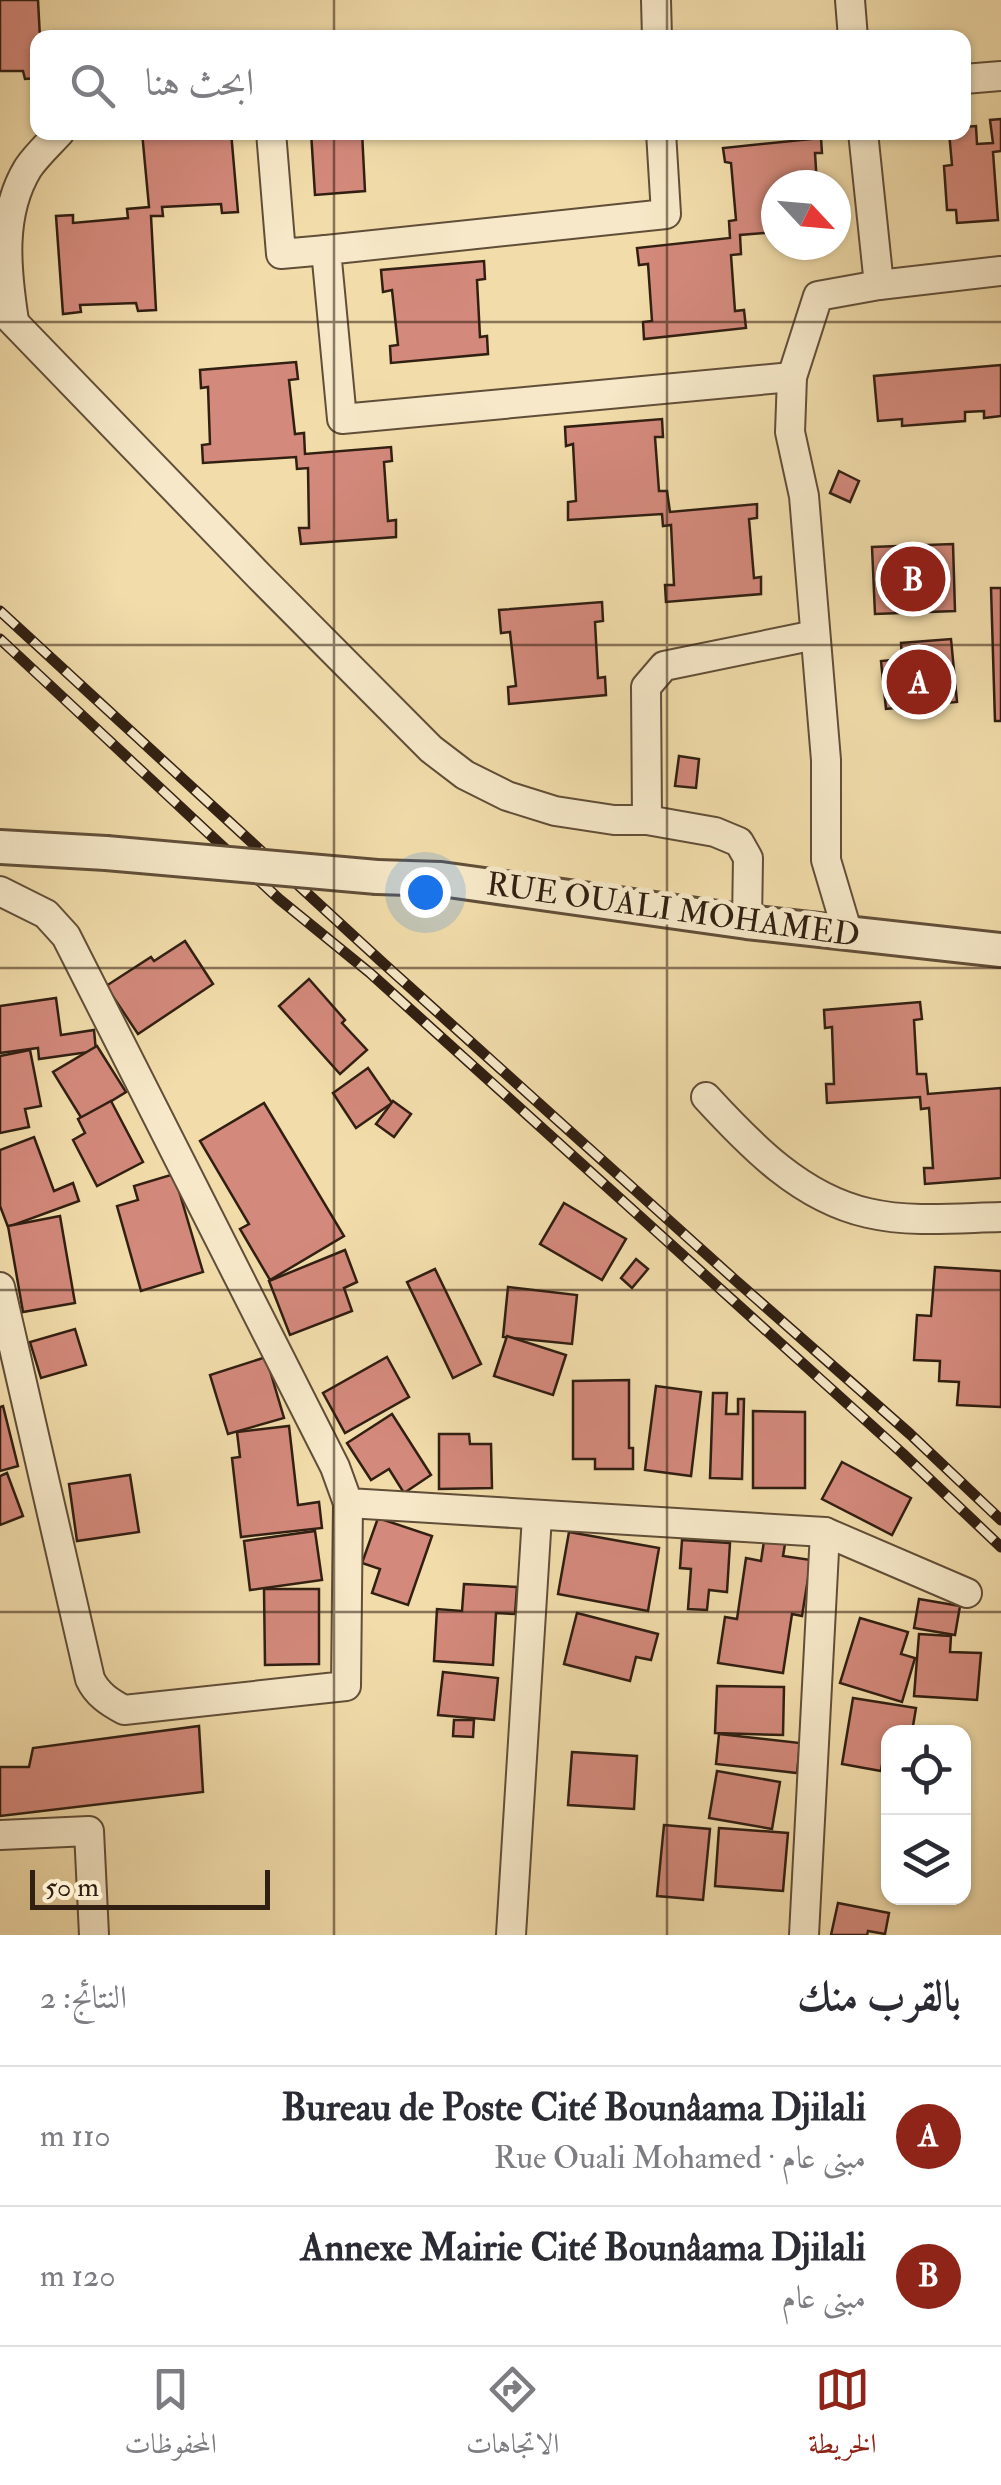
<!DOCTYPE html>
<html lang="ar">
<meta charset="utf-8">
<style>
body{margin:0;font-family:"IM FELL Double Pica",Amiri,serif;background:#f7f7f7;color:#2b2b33;direction:rtl}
.controls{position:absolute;right:30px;bottom:30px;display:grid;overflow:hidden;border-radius:20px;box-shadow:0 2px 8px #0004}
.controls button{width:90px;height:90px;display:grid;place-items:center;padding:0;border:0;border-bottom:2px solid #e1e1e2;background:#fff;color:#2b2b33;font:50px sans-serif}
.compass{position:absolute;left:761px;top:170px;width:90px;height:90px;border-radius:50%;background:#fff;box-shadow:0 2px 8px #0004;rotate:116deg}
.scale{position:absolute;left:30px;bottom:25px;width:240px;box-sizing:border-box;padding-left:10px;border:5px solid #311f12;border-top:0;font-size:28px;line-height:35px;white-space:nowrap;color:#311f12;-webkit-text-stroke:8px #f6e8c8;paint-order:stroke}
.you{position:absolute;left:425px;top:892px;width:35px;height:35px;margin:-25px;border:8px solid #fff;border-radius:50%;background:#1a73e8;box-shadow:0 0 0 15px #1a73e833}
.badge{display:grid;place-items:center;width:65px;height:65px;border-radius:50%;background:#8f2418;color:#fff;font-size:32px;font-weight:700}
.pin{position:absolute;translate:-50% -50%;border:5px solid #fff;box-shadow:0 2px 10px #0006}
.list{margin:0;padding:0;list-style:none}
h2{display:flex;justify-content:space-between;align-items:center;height:130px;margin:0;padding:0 40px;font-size:42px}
h2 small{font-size:32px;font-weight:400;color:#7c7c81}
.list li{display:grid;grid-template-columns:65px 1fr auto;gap:30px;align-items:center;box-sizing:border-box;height:140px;padding:0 40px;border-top:2px solid #e1e1e2}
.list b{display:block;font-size:38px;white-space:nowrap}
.list p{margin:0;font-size:32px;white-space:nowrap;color:#7c7c81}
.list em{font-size:32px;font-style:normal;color:#7c7c81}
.icon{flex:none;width:55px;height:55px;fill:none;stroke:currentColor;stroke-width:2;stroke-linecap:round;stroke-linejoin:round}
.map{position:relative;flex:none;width:1001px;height:1935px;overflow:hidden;direction:ltr}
.search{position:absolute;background:#fff;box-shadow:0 2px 8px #0004;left:30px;right:30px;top:30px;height:110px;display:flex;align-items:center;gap:25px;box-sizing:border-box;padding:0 35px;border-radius:20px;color:#7c7c81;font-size:38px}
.sheet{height:410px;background:#fff}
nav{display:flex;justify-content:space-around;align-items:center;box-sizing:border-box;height:140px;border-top:2px solid #e1e1e2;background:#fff;font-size:28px;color:#7c7c81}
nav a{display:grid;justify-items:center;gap:5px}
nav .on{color:#8f2418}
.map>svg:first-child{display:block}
</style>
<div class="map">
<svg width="1001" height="1935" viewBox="0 0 1001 1935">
<rect width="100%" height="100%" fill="#f1dcaa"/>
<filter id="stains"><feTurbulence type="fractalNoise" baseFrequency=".002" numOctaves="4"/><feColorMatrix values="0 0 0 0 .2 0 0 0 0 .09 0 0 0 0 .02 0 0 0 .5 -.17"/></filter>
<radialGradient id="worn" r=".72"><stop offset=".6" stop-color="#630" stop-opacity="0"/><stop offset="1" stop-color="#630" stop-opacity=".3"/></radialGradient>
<g fill="#d3897b" stroke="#311f12" stroke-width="2.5">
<polygon points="0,0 38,0 40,38 38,38 38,78 25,79 23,71 0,71"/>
<polygon points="1001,119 1001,151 993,152 998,220 957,223 956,210 947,210 944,166 952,165 949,132 964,132 964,127 976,126 977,144 993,143 990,120"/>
<polygon points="142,132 231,132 238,212 222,213 221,204 162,207 163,216 151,216 156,310 138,311 136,303 80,305 81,312 63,314 56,216 73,215 73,223 128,218 127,209 149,207"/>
<polygon points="311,132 362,132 365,191 315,195"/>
<polygon points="821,138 822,153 815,153 817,185 776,185 776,232 740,235 741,254 731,255 735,311 744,310 746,328 644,339 643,322 652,321 648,264 639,265 637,248 730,238 729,221 736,220 731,163 725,162 723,148"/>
<polygon points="484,261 485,279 477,280 480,337 487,336 488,354 391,363 390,346 398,345 392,290 383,292 381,270"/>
<polygon points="296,362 298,379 289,380 295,434 304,433 305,454 391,447 392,461 384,462 388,521 396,520 396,537 301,544 299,528 309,528 308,468 297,469 296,457 203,463 202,445 210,444 208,387 201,388 200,370"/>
<polygon points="1001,365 1001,416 984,418 984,411 965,412 965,421 902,426 902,419 878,421 874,376"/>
<polygon points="662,419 663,437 655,437 659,491 667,491 670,512 757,504 757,518 749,519 754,578 761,577 761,594 666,602 665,585 674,585 671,525 663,526 662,514 568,520 568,502 576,501 573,444 566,446 565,427"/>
<polygon points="839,471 859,481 850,502 830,493"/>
<polygon points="953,544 955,611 875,614 872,547"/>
<polygon points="991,588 1001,588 1001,721 995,721"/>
<polygon points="602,602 603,621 595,622 598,678 605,677 606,695 509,704 508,687 516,686 510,632 501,633 499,610"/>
<polygon points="951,639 957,702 886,709 881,661 902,659 901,643"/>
<polygon points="679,756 699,759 696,788 675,786"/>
<polygon points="185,941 213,984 138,1034 106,986 151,957 154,961"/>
<polygon points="309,979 345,1020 342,1023 367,1050 340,1074 279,1006"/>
<polygon points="56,998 61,1035 94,1030 96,1051 39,1059 38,1048 0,1053 0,1006"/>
<polygon points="920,1002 922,1019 914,1020 917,1074 926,1074 928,1094 1001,1088 1001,1178 925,1184 924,1168 933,1168 929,1108 921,1109 920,1097 827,1103 826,1084 834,1084 832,1027 825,1028 824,1010"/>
<polygon points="97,1046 126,1092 82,1119 53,1072"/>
<polygon points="30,1050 41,1106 25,1109 29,1127 0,1133 0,1056"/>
<polygon points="368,1068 392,1103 356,1128 333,1093"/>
<polygon points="111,1101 143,1162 97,1186 73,1140 85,1133 78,1119"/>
<polygon points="393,1101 411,1114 394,1137 376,1124"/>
<polygon points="264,1103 344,1236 270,1280 240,1229 249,1224 200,1141"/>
<polygon points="34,1137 54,1191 73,1183 79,1201 8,1227 0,1206 0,1150"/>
<polygon points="174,1174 203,1272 141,1291 117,1206 138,1200 134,1186"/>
<polygon points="564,1203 626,1239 602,1280 540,1244"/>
<polygon points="60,1216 75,1303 23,1312 8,1226"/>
<polygon points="345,1250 357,1282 344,1288 352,1311 290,1335 269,1281"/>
<polygon points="636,1259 648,1269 632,1288 621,1278"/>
<polygon points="935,1267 1001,1271 1001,1407 957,1405 959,1382 939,1381 940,1361 914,1360 917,1315 931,1316"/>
<polygon points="435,1269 481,1364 453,1378 407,1282"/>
<polygon points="508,1287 577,1295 572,1344 503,1337"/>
<polygon points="75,1329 86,1365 41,1378 30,1342"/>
<polygon points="507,1336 566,1355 553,1395 494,1376"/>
<polygon points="266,1357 284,1418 228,1434 210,1375"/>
<polygon points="387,1357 409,1397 345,1433 323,1393"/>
<polygon points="629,1380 629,1448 633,1448 633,1469 595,1469 595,1459 573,1459 573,1381"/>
<polygon points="656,1386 701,1392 691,1476 645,1470"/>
<polygon points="713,1393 727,1393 726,1414 738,1414 738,1399 744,1399 742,1479 710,1478"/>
<polygon points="3,1406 18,1466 0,1471 0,1407"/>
<polygon points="753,1411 805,1412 805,1488 753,1488"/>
<polygon points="392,1414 431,1475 404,1493 389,1469 371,1480 347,1443"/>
<polygon points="289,1426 298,1505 319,1502 322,1528 241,1537 232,1458 240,1457 237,1432"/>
<polygon points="439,1434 469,1434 470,1444 491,1444 492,1488 439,1489"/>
<polygon points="842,1462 911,1498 892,1535 822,1499"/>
<polygon points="7,1473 23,1516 0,1525 0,1476"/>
<polygon points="130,1475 139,1532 77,1541 69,1484"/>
<polygon points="378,1518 432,1536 408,1605 372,1593 380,1569 362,1563"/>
<polygon points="315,1531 322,1580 250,1590 244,1541"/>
<polygon points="569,1532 659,1548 648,1611 558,1594"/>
<polygon points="682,1540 730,1543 727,1592 709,1590 707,1610 688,1609 691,1569 680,1568"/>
<polygon points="764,1541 785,1544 783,1556 811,1560 802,1616 792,1614 783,1673 718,1663 725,1617 737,1619 746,1558 761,1561"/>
<polygon points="464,1584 517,1587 515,1614 496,1613 493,1665 434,1661 437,1609 462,1611"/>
<polygon points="264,1589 319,1589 319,1664 265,1665"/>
<polygon points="919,1599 960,1606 955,1635 914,1628"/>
<polygon points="577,1613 658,1634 651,1660 636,1657 630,1681 564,1664"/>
<polygon points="860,1618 908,1632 901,1654 915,1658 902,1702 840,1683"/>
<polygon points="919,1634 951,1636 950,1652 981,1653 977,1700 914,1696"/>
<polygon points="443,1672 498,1678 494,1720 438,1715"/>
<polygon points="717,1686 784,1687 783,1735 715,1733"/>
<polygon points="853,1698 916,1708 912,1732 887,1734 881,1771 842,1764"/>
<polygon points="454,1720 474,1720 473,1737 453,1736"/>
<polygon points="199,1726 203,1792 0,1816 0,1767 29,1767 33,1748"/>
<polygon points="719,1734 800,1743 797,1773 716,1764"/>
<polygon points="572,1752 637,1756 634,1809 568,1805"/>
<polygon points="717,1771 780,1782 772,1829 709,1818"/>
<polygon points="664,1825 710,1829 703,1900 657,1896"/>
<polygon points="719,1828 788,1833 783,1891 715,1886"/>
<polygon points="838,1903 889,1913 885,1934 868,1931 867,1935 831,1935"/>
</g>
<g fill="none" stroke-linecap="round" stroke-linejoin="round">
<defs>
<g id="minor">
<polyline points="656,0 657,38"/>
<polyline points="850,0 853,38"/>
<polyline points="964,79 1001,76"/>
<polyline points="271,132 281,254 326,250"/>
<polyline points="661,132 666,214 326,250 342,419 792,377"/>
<polyline points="863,132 879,285"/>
<polyline points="0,308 259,576 431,749 465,775 507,796 555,811 614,820 647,820 715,832 739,842 748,858 747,922"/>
<path d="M14 321C6 269 0 214 28 168 37 155 49 144 60 132"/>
<polyline points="647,820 646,687 664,666 815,635"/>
<polyline points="0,891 46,914 66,936 335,1467 348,1503 825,1532 967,1593"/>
<polyline points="848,934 826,860 826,760 804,496 790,432 792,377 818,296 879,285 1001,271"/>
<path d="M706 1097C751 1146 801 1198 868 1213 911 1223 958 1218 1001 1217"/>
<path d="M0 1287 90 1679C97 1694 109 1702 124 1710L346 1686 348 1503"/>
<polyline points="0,1835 89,1831 94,1935"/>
<polyline points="511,1935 537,1516"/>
<polyline points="804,1935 825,1532"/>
</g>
<g id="tertiary">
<polyline points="0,847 106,853"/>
<polyline points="377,877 441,879 747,922 1001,950"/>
</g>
</defs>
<use href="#minor" stroke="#614e38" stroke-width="32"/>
<use href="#tertiary" stroke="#614e38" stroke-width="38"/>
<use href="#minor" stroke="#f6e8c8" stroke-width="28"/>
<use href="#tertiary" stroke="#f6e8c8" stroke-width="32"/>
<defs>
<g id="rail">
<polyline points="0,611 383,963 734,1279 910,1434 1001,1520"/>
<polyline points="0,639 279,899 370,973 902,1453 1001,1547"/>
</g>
</defs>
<use href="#rail" stroke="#311f12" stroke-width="11"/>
<use href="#rail" stroke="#f6e8c8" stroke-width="8" stroke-dasharray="22" stroke-linecap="butt"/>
<defs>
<polyline id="tertiary-bridge" points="106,853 377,877"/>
</defs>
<use href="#tertiary-bridge" stroke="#614e38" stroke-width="38" stroke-linecap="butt"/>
<use href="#tertiary-bridge" stroke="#f6e8c8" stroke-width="32"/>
</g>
<path fill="none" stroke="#311f12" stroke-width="2.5" stroke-opacity="0.55" d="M334 0V38M667 0V38M334 132V1935M667 132V1935M0 322H1001M0 645H1001M0 968H1001M0 1290H1001M0 1612H1001"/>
<g text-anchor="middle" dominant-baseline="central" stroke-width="10" stroke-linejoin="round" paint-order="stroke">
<g font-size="32" fill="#311f12" stroke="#f6e8c8">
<text transform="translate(673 910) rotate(8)">RUE OUALI MOHAMED</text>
</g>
</g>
<rect width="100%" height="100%" filter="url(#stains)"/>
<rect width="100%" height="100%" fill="url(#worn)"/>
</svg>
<div class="controls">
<button><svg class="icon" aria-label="locate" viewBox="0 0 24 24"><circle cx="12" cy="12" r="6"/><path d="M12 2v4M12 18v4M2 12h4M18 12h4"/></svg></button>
<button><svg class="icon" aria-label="layers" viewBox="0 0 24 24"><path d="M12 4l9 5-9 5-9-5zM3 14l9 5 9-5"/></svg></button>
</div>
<svg class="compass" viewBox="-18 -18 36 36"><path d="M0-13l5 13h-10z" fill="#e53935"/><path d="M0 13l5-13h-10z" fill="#7c7c81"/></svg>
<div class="scale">50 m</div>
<div class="you"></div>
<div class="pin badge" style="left:919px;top:682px">A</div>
<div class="pin badge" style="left:913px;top:579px">B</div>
<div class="search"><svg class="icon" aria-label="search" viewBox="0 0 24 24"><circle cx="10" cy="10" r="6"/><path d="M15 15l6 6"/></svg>ابحث هنا</div>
</div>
<section class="sheet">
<h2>بالقرب منك<small>النتائج: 2</small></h2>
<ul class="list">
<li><span class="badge">A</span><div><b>Bureau de Poste Cité Bounâama Djilali</b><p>مبنى عام · Rue Ouali Mohamed</p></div><em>110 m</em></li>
<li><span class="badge">B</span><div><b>Annexe Mairie Cité Bounâama Djilali</b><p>مبنى عام</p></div><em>120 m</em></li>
</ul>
</section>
<nav>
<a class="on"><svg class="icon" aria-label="map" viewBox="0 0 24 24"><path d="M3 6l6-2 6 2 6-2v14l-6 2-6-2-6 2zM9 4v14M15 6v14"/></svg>الخريطة</a>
<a><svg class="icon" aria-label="directions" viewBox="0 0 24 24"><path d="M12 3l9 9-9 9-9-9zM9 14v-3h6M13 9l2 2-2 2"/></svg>الاتجاهات</a>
<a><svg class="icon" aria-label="saved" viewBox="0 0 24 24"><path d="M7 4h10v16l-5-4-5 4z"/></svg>المحفوظات</a>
</nav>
